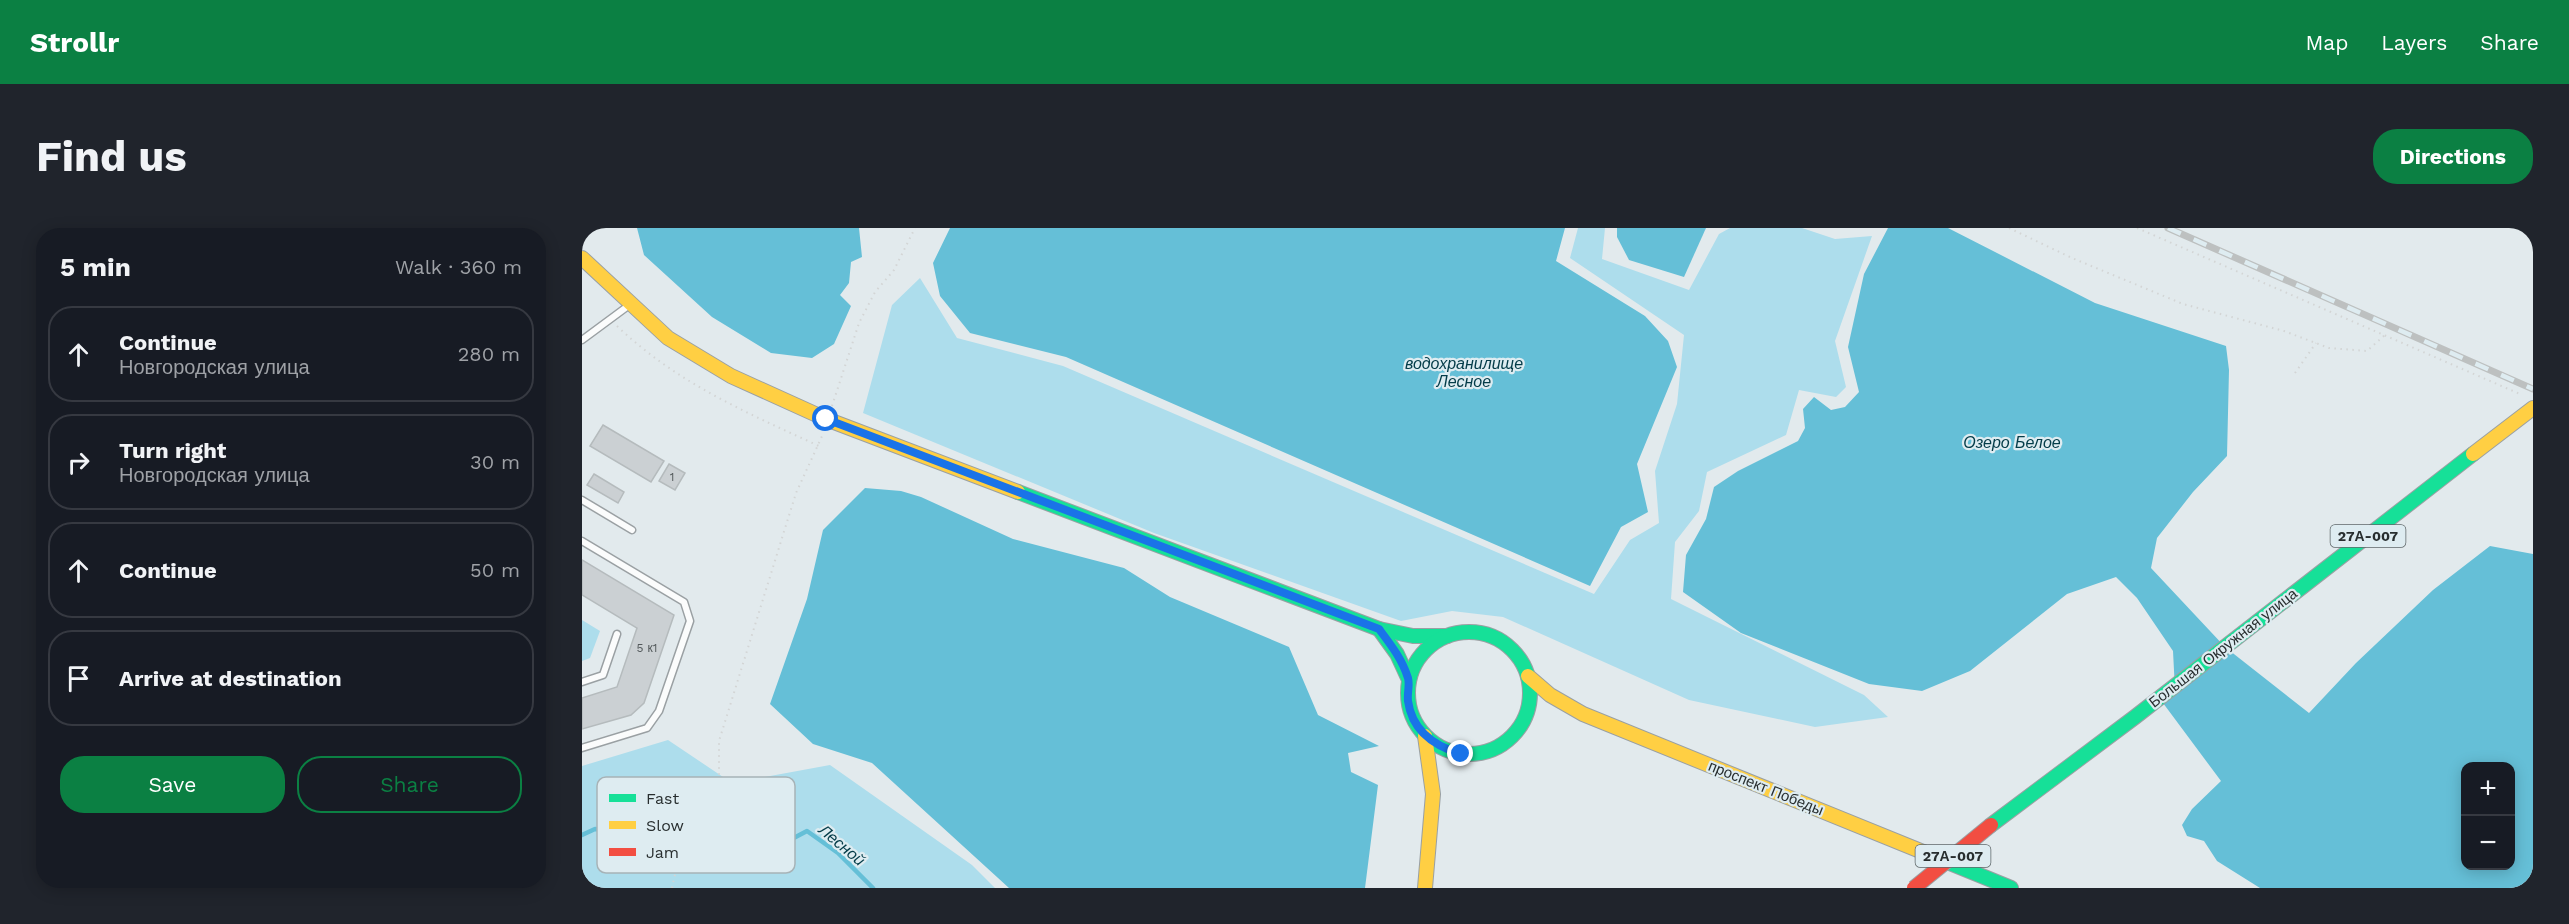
<!DOCTYPE html>
<meta charset="utf-8">
<style>
body{margin:0;font-family:"Work Sans",sans-serif;background:#20242c;color:#f1f3f6}
.controls{position:absolute;right:18px;bottom:18px;display:grid;overflow:hidden;border-radius:12px;box-shadow:0 3px 15px #0003}
.controls button{width:54px;height:54px;display:grid;place-items:center;padding:0;border:0;border-bottom:2px solid #363941;background:#171b24;color:#f1f3f6;font:30px sans-serif}
.stop{position:absolute;width:18px;height:18px;margin:-14px;border:4px solid #1a73e8;border-radius:50%;background:#fff}
.stop.end{background:#1a73e8;border-color:#fff;box-shadow:0 2px 6px #0008}
.list{margin:0;padding:0;list-style:none}
h2{display:flex;justify-content:space-between;align-items:center;height:78px;margin:0;padding:0 24px;font-size:26px}
h2 small{font-size:20px;font-weight:400;color:#9ea1a6}
.list li{display:grid;grid-template-columns:39px 1fr auto;gap:18px;align-items:center;box-sizing:border-box;height:96px;margin:0 12px 12px;padding:0 12px;border:2px solid #363941;border-radius:24px}
.list b{display:block;font-size:22px;white-space:nowrap}
.list p{margin:0;font-size:20px;white-space:nowrap;color:#9ea1a6}
.list em{font-size:20px;font-style:normal;color:#9ea1a6}
.actions{display:flex;gap:12px;padding:18px 24px}
.actions a{flex:1;padding:14px 0;border:2px solid #0b8043;border-radius:24px;text-align:center;font-size:21px;color:#0b8043}
.actions .main{background:#0b8043;color:#fff}
.icon{flex:none;width:33px;height:33px;fill:none;stroke:currentColor;stroke-width:2;stroke-linecap:round;stroke-linejoin:round}
.map{position:relative;flex:none;width:1951px;height:660px;overflow:hidden;border-radius:24px}
header{display:flex;align-items:center;gap:36px;box-sizing:border-box;height:84px;padding:0 30px;background:#0b8043;color:#fff}
header strong{font-size:28px}
nav{display:flex;gap:33px;margin-inline-start:auto;font-size:21px}
.intro{display:flex;align-items:center;justify-content:space-between;box-sizing:border-box;height:144px;padding:0 36px}
h1{margin:0;font-size:42px}
.button{padding:15px 27px;border-radius:24px;background:#0b8043;color:#fff;font-size:21px;font-weight:700}
main{display:flex;gap:36px;padding:0 36px}
aside{flex:1;background:#171b24;border-radius:24px;box-shadow:0 3px 15px #0003}
.map>svg:first-child{display:block}
</style>
<header>
<strong>Strollr</strong>
<nav><a>Map</a><a>Layers</a><a>Share</a></nav>
</header>
<div class="intro"><h1>Find us</h1><a class="button">Directions</a></div>
<main>
<aside>
<h2>5 min<small>Walk · 360 m</small></h2>
<ul class="list">
<li><svg class="icon" aria-label="ahead" viewBox="0 0 24 24"><path d="M12 20V5M6 11l6-6 6 6"/></svg><div><b>Continue</b><p>Новгородская улица</p></div><em>280 m</em></li>
<li><svg class="icon" aria-label="right" viewBox="0 0 24 24"><path d="M7 20v-9h11M14 6l5 5-5 5"/></svg><div><b>Turn right</b><p>Новгородская улица</p></div><em>30 m</em></li>
<li><svg class="icon" aria-label="ahead" viewBox="0 0 24 24"><path d="M12 20V5M6 11l6-6 6 6"/></svg><div><b>Continue</b></div><em>50 m</em></li>
<li><svg class="icon" aria-label="arrive" viewBox="0 0 24 24"><path d="M6 21V4h12l-3 4 3 4H6"/></svg><div><b>Arrive at destination</b></div></li>
</ul>
<div class="actions"><a class="main">Save</a><a>Share</a></div>
</aside>
<div class="map">
<svg width="1951" height="660" viewBox="0 0 1951 660">
<rect width="100%" height="100%" fill="#e2eaed"/>
<g fill="#adddec">
<polygon points="996,0 1023,0 1020,31 1107,62 1137,6 1148,0 1220,0 1253,11 1290,8 1253,113 1264,159 1254,169 1217,162 1204,207 1125,244 1117,283 1093,314 1089,371 1282,467 1306,489 1233,499 1107,472 921,389 870,383 819,393 572,305 281,185 310,77 338,50 375,110 481,138 1012,366 1048,312 1077,295 1073,243 1095,176 1102,107 988,30"/>
<polygon points="0,392 18,403 8,430 0,433"/>
<polygon points="86,512 150,555 248,537 390,637 413,660 0,660 0,538"/>
</g>
<g fill="#65bfd7" fill-rule="evenodd">
<polygon points="55,0 277,0 280,29 269,34 267,55 258,67 269,78 252,116 230,130 189,125 130,89 62,27"/>
<polygon points="368,0 983,0 974,33 1063,88 1086,113 1095,139 1055,236 1066,284 1039,299 1008,358 484,129 388,105 358,68 351,35"/>
<polygon points="1035,0 1124,0 1102,49 1047,32 1035,9"/>
<path d="M1306 0H1366L1513 75 1644 118 1647 142 1645 228 1611 264 1575 310 1569 340 1643 419 1727 485 1774 435 1851 362 1908 318 1951 326V660H1678L1635 633 1622 613 1605 608 1600 597 1610 581 1639 553 1581 475 1593 462 1591 423 1555 370 1534 349 1485 366 1388 443 1340 463 1287 456 1159 405 1101 364 1104 327 1124 291 1132 259 1156 243 1216 213 1223 200 1221 181 1232 169 1249 182 1263 179 1277 164 1266 119 1282 46ZM1884 538H1928V638H1884Z"/>
<polygon points="283,260 319,263 339,269 431,311 542,340 588,369 707,419 736,487 797,518 766,525 769,544 796,557 783,660 427,660 290,535 231,516 188,476 225,371 241,302"/>
</g>
<g fill="none" stroke-linecap="round" stroke-linejoin="round">
<polyline stroke="#65bfd7" stroke-width="4.5" points="0,607 13,601 130,610 189,622 225,603 256,625 291,660"/>
</g>
<g fill="#cbd0d3" stroke="#b5bbbd" stroke-width="1.5">
<polygon points="21,197 82,233 69,254 8,218"/>
<polygon points="87,236 103,245 93,262 77,253"/>
<polygon points="12,246 42,264 36,275 5,257"/>
<polygon points="0,332 92,387 62,475 49,487 0,501 0,470 35,459 55,400 0,367"/>
</g>
<g fill="none" stroke-linecap="round" stroke-linejoin="round">
<defs>
<g id="lane">
<polyline points="0,112 46,78"/>
<polyline points="0,272 50,302"/>
<polyline points="0,313 102,374 108,393 77,483 65,500 0,520"/>
<polyline points="0,454 21,447 35,406"/>
</g>
<g id="fast">
<polyline points="436,264 797,401 831,408 865,408"/>
<polyline points="797,401 815,426 827,452"/>
<circle cx="887" cy="465" r="61"/>
<polyline points="1409,597 1553,489 1891,226"/>
<polyline points="1341,624 1429,660"/>
</g>
<g id="slow">
<polyline points="0,30 86,110 149,148 244,191 436,264"/>
<polyline points="1891,226 1951,180"/>
<polyline points="946,448 968,467 1001,486 1341,624"/>
<polyline points="843,508 851,566 843,660"/>
</g>
</defs>
<use href="#lane" stroke="#9aa0a3" stroke-width="9"/>
<use href="#fast" stroke="#9aa0a3" stroke-width="16"/>
<use href="#slow" stroke="#9aa0a3" stroke-width="16"/>
<g stroke="#d3d5d5" stroke-width="2" stroke-dasharray="1.5 4.5" stroke-linecap="butt">
<polyline points="1427,0 1490,30 1601,76 1702,103 1747,120 1785,123 1803,107"/>
<polyline points="1555,0 1938,166"/>
<path d="M35 98C95 155 163 184 237 218"/>
<polyline points="1713,145 1734,115"/>
<polyline points="250,178 277,95 293,64 312,42 333,0"/>
<polyline points="90,660 104,596 137,553 137,513 214,265 241,206"/>
</g>
<use href="#lane" stroke="#fbfcfc" stroke-width="6"/>
<use href="#fast" stroke="#16e098" stroke-width="14"/>
<use href="#slow" stroke="#ffcf43" stroke-width="14"/>
<defs>
<polyline id="rail" points="1586,0 1951,161"/>
</defs>
<use href="#rail" stroke="#bdc0c0" stroke-width="7"/>
<use href="#rail" stroke="#deecf1" stroke-width="4.5" stroke-dasharray="14" stroke-linecap="butt"/>
<defs>
<polyline id="jam-bridge" points="1332,660 1409,597"/>
</defs>
<use href="#jam-bridge" stroke="#9aa0a3" stroke-width="16" stroke-linecap="butt"/>
<use href="#jam-bridge" stroke="#f24e42" stroke-width="14"/>
</g>
<g fill="none" stroke-linecap="round" stroke-linejoin="round">
<path stroke="#1a73e8" stroke-width="8" d="M244 191 797 401C809 417 820 431 826 450 828 457 825 465 826 473 830 503 852 518 879 526"/>
</g>
<g text-anchor="middle" dominant-baseline="central" stroke-width="4.5" stroke-linejoin="round" paint-order="stroke">
<g font-size="12" fill="#52585a">
<text x="90" y="249">1</text>
<text x="65" y="420">5 к1</text>
</g>
<g fill="#deecf1" stroke="#5f6769" stroke-width="1.5">
<rect x="1748.5" y="297" width="75" height="22" rx="4.5"/>
<rect x="1333.5" y="617" width="75" height="22" rx="4.5"/>
</g>
<g font-size="14" font-weight="bold" fill="#282e2f">
<text x="1786" y="308">27А-007</text>
<text x="1371" y="628">27А-007</text>
</g>
<g font-size="15" fill="#282e2f" stroke="#deecf1">
<text transform="translate(1641 420) rotate(-38)">Большая Окружная улица</text>
<text transform="translate(1184 560) rotate(22)">проспект Победы</text>
</g>
<g font-size="16" font-style="italic" fill="#043c49" stroke="#deecf1">
<text x="882" y="135">водохранилище<tspan x="882" dy="18">Лесное</tspan></text>
<text x="1430" y="214">Озеро Белое</text>
<text transform="translate(260 617) rotate(40)">Лесной</text>
</g>
</g>
<rect x="15" y="549" width="198" height="96" rx="9" fill="#deecf1" stroke="#a7b3b7" stroke-width="1.5"/>
<rect x="27" y="566" width="27" height="8" fill="#16e098"/>
<rect x="27" y="593" width="27" height="8" fill="#ffcf43"/>
<rect x="27" y="620" width="27" height="8" fill="#f24e42"/>
<g font-size="16" fill="#282e2f">
<text x="64" y="576">Fast</text>
<text x="64" y="603">Slow</text>
<text x="64" y="630">Jam</text>
</g>
</svg>
<div class="controls">
<button>+</button>
<button>−</button>
</div>
<div class="stop" style="left:244px;top:191px"></div>
<div class="stop end" style="left:879px;top:526px"></div>
</div>
</main>
